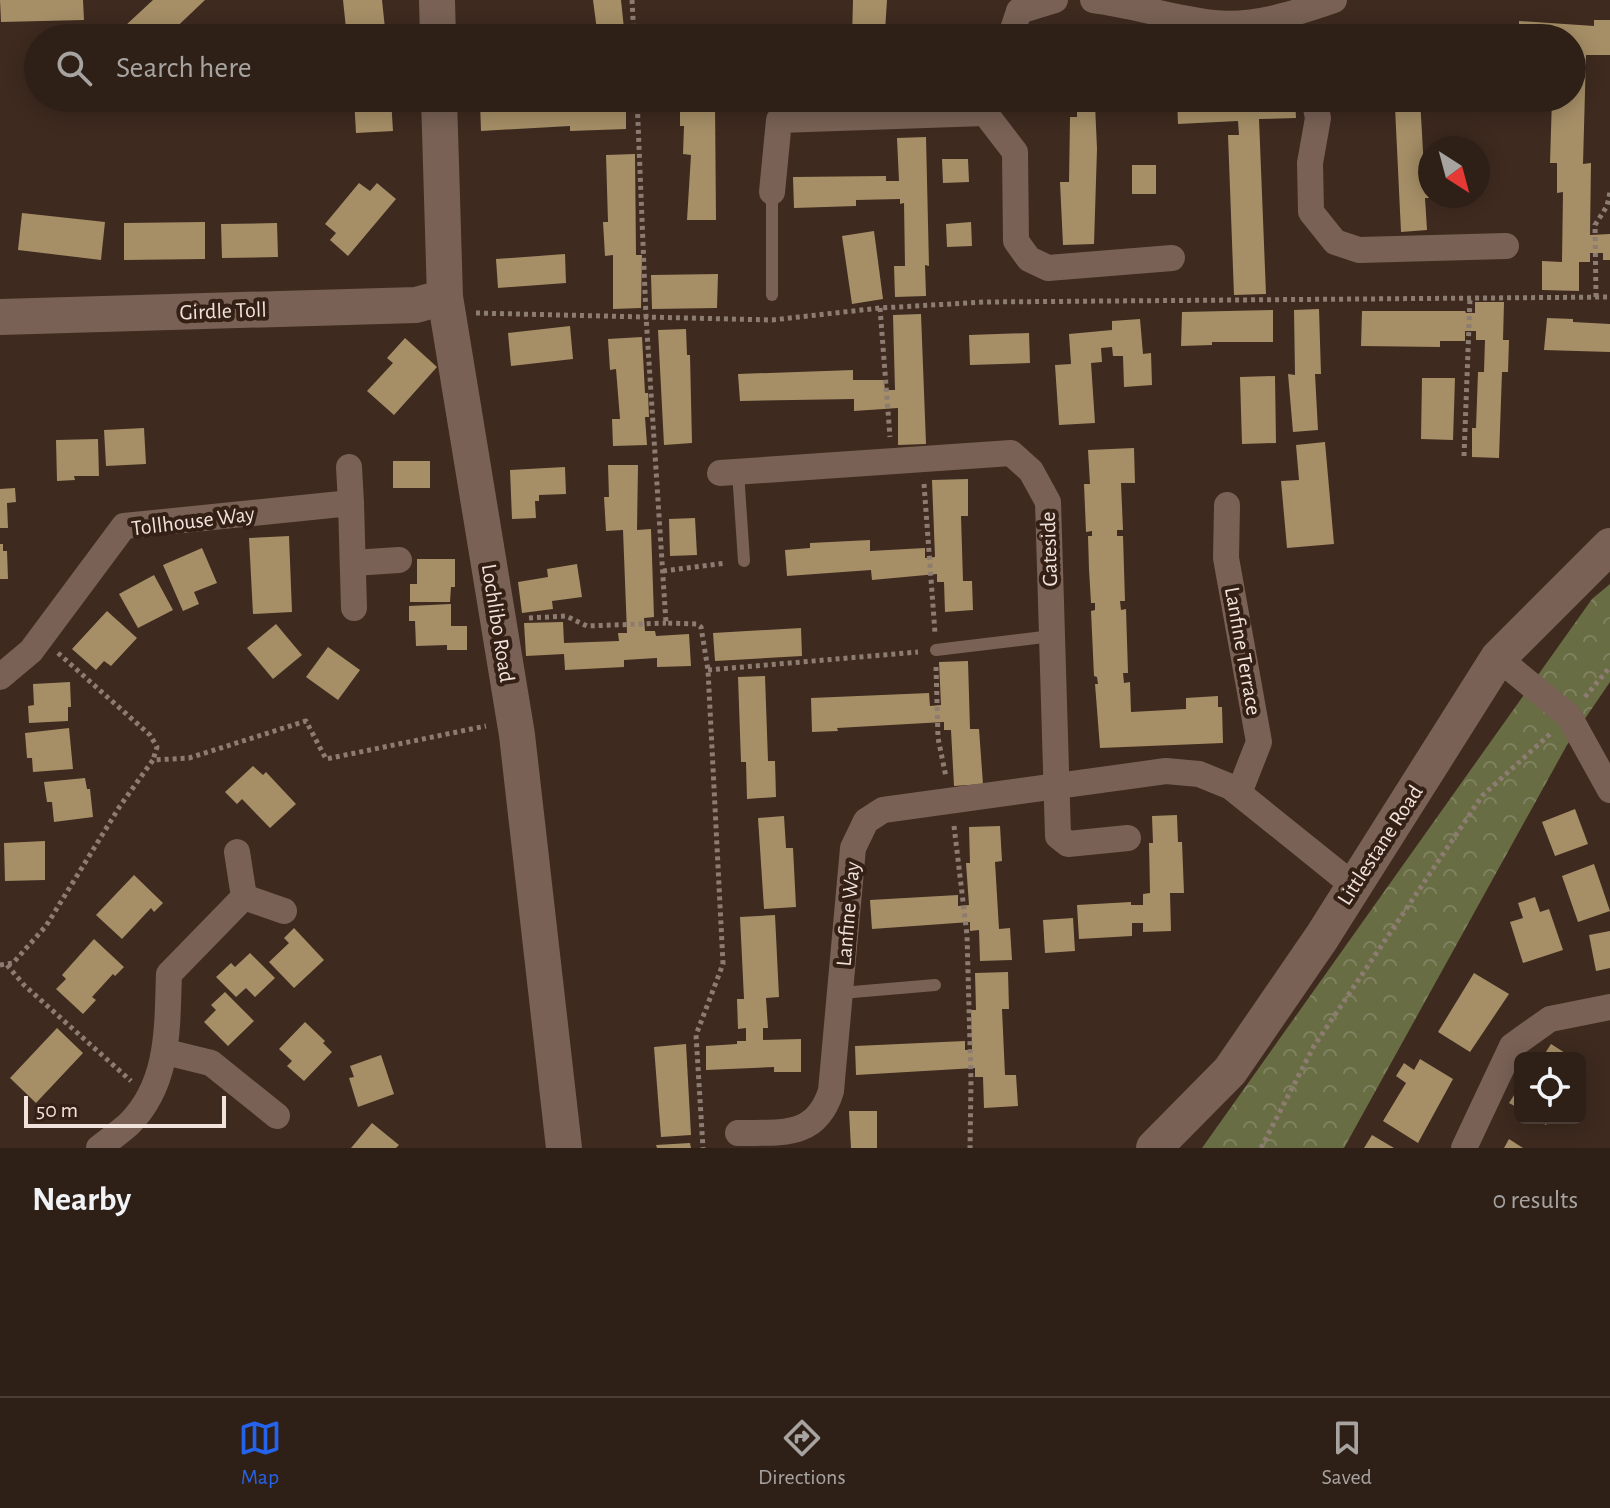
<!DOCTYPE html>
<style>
body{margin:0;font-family:"Alegreya Sans",sans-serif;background:#3a2d24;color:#f1f3f6}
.controls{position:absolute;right:24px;bottom:24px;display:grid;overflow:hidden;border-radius:12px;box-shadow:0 4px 20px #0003}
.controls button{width:72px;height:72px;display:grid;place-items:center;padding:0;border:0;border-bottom:2px solid #493e36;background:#2e2017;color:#f1f3f6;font:40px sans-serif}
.compass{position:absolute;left:1418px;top:136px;width:72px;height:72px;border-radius:50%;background:#2e2017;box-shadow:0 4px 20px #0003;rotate:144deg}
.scale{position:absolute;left:24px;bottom:20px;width:202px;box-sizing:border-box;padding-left:8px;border:4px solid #f1e3dc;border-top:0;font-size:22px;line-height:28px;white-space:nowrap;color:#f1e3dc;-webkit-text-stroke:6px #342015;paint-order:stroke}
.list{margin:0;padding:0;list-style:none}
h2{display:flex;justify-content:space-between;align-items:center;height:104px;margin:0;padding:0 32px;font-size:34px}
h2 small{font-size:26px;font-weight:400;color:#a7a3a1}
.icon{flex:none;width:44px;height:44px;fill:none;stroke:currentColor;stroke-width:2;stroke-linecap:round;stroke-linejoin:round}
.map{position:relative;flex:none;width:1610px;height:1148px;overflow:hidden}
.search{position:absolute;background:#2e2017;box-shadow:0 4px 20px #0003;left:24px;right:24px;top:24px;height:88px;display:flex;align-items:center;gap:20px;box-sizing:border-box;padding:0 28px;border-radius:44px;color:#a7a3a1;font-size:30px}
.sheet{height:248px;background:#2e2017}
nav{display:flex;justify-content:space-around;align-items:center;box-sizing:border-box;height:112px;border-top:2px solid #493e36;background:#2e2017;font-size:22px;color:#a7a3a1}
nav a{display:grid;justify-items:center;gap:4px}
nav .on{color:#2563eb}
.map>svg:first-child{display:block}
</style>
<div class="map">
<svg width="1610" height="1148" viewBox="0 0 1610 1148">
<defs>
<pattern id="forest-crowns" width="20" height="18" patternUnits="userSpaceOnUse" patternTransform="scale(2)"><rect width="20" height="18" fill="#696d43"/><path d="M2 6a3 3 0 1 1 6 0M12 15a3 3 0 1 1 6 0" fill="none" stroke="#7f825e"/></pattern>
</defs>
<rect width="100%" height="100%" fill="#3e2a1f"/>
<polygon fill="url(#forest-crowns)" points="1610,584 1610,682 1567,745 1344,1148 1202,1148 1592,599"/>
<g fill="#a68f67">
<polygon points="0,0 83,0 84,20 1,22"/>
<polygon points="153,0 205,0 165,38 112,38"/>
<polygon points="343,0 382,0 386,38 347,38"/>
<polygon points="593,0 621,0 625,38 598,38"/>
<polygon points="853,0 887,0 885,31 880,31 880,38 852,38"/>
<polygon points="1594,20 1610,20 1610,55 1586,55 1583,164 1591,163 1590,235 1610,234 1610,260 1603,260 1603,253 1590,253 1590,262 1579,262 1579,291 1542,290 1542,261 1562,262 1563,192 1557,193 1557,163 1550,163 1552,98 1572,98 1572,38 1519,38 1519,21 1594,26"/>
<polygon points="778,28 839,29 839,38 778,38"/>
<polygon points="354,98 391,98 393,131 356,133"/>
<polygon points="563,98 626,98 626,129 570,131 570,126 481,131 480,102"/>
<polygon points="686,98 710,98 710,103 715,103 716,220 687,220 691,155 683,154 684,126 680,126 680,103 686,103"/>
<polygon points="1036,98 1104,98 1104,104 1095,104 1097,149 1094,244 1063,245 1060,182 1069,182 1070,117 1077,117 1077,105 1037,105"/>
<polygon points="1177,98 1295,98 1296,118 1259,119 1266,294 1234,295 1228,135 1239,135 1238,121 1178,124"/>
<polygon points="1403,98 1420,98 1424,169 1428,169 1429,198 1425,198 1427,230 1401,232 1395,107 1403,107"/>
<polygon points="926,137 929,266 925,265 926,296 895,297 894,266 905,266 904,203 900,204 900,199 856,200 856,206 794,208 793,177 886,176 886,181 899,181 897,138"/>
<polygon points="635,154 636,255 642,255 641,308 613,309 613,255 605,256 603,222 608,222 606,155"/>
<polygon points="942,159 968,159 969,182 943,183"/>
<rect x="1132" y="165" width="24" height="29"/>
<polygon points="359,183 370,191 377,183 396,199 348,256 330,240 336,233 325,224"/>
<polygon points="22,213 105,222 101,260 18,250"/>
<polygon points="205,222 205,259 124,260 124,223"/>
<polygon points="971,222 972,246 947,247 946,224"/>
<polygon points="277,223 278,257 222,258 221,224"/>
<polygon points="874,231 883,299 852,304 842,236"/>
<polygon points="565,254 566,283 498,288 496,259"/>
<polygon points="718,274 717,308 652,309 651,275"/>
<polygon points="1475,302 1504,302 1503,340 1509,340 1508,372 1502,372 1499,458 1472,457 1472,428 1476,428 1478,372 1484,372 1485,340 1476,340 1476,331 1465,331 1465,341 1440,341 1440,347 1361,346 1362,311 1465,311 1466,313 1475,313"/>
<polygon points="1319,309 1321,374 1315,374 1318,430 1293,432 1288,374 1295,375 1294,310"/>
<polygon points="1273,310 1273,342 1212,342 1212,345 1181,346 1182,312"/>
<polygon points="921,314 926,444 898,445 898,408 854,411 854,399 740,401 738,374 853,370 853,380 884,380 885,390 895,390 893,315"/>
<polygon points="1547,318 1573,319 1573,322 1610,324 1610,352 1544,350"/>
<polygon points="1140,319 1143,354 1151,353 1152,385 1124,387 1123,356 1113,356 1112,347 1101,348 1102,362 1091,363 1095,423 1059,425 1055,365 1071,364 1069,334 1112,330 1112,321"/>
<polygon points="570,326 573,359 511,366 508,333"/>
<polygon points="686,329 687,355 690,355 692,443 664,445 658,330"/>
<polygon points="1029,333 1030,363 970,365 969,335"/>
<polygon points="642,337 645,393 648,393 649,417 645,417 647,445 613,446 612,419 620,419 616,369 610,370 608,339"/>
<polygon points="405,338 437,367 394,415 367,391 393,363 387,358"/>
<polygon points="1275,376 1276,443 1242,444 1240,377"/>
<polygon points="1422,378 1455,378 1453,440 1421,439"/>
<polygon points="144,428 146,464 106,466 104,430"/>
<polygon points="98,439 99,476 74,476 75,480 57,481 56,440"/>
<polygon points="1325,442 1334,544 1287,548 1281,481 1299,480 1296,445"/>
<polygon points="1134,448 1135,483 1121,483 1123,530 1117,530 1117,536 1123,536 1125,601 1120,601 1121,610 1126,609 1128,673 1123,673 1124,683 1130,682 1131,712 1186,709 1186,698 1218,696 1218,707 1222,707 1223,743 1100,748 1095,684 1098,684 1097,677 1094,676 1091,611 1095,610 1095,603 1091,603 1089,569 1088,536 1092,536 1092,531 1086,532 1084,484 1090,484 1088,450"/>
<rect x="393" y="461" width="37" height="27"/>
<polygon points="608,465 638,465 637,530 651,529 652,557 654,617 644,618 645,631 655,631 656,636 689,634 691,666 657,667 657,658 624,660 624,667 565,670 564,654 526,656 524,623 563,622 564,643 619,641 618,633 627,633 623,530 606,531 604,497 609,497"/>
<polygon points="565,467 566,494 539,495 539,501 535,501 536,518 512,519 510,470"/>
<polygon points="968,479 968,516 961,516 963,581 972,581 973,610 945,612 944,582 937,582 937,574 872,580 871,570 787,576 785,550 810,548 810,543 870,540 870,551 925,548 925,558 935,557 932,480"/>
<polygon points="15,488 16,502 7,503 8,528 0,528 0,489"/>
<polygon points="695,518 697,555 670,556 669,519"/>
<polygon points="289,536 292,612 253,614 249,538"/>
<polygon points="0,544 3,544 3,551 7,551 8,579 0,579"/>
<polygon points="202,548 217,583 194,592 199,604 183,611 163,565"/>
<polygon points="417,559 455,559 455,587 451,587 450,602 410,602 410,584 417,584"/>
<polygon points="577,564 582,597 552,601 553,609 522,613 518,582 548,577 547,569"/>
<polygon points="154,575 173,610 138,628 119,594"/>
<polygon points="451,604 451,626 467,626 467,650 447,650 447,645 416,646 415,621 409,621 409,606"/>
<polygon points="107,611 137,638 111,666 104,661 96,670 72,649"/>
<polygon points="276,624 302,655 273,679 247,648"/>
<polygon points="801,628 802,656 715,661 713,633"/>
<polygon points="328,647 360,670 338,700 306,677"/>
<polygon points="968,661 970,729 979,729 983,784 954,786 951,730 944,730 944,722 837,728 838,731 812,732 811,698 929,693 930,706 941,705 939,662"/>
<polygon points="765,676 768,761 775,761 776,797 747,799 746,762 741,762 738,677"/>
<polygon points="70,682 71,707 68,707 68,721 29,723 28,706 34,705 33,684"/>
<polygon points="69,728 73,769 33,772 32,758 27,758 25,733"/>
<polygon points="253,766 263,775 266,772 296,804 270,828 242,799 237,804 225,792"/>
<polygon points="85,778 87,789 90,789 93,817 54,822 52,802 47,802 44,782"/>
<polygon points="1575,809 1588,844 1555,856 1542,822"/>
<polygon points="1177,815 1178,842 1182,842 1184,893 1170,893 1171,931 1143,932 1143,923 1132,923 1132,936 1079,939 1077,905 1131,902 1131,905 1143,905 1143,894 1150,893 1149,843 1153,843 1152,816"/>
<polygon points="784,816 786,848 793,848 796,907 764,909 758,818"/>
<polygon points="1000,826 1002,861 995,862 999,929 1010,928 1012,960 980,961 979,930 970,931 970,922 872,929 870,900 958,895 958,906 969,905 966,863 970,863 969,827"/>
<polygon points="45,841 45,880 5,881 4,843"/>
<polygon points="1594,864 1610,911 1578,922 1562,876"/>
<polygon points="134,875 163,903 154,912 151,908 122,939 96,915"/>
<polygon points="1535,897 1540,912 1549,909 1563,950 1523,963 1510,922 1523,918 1518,903"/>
<polygon points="775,915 779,997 766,998 768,1028 763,1028 763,1040 801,1039 801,1072 774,1072 774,1067 706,1070 706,1046 737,1044 737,1041 746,1041 746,1028 738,1029 737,999 744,999 740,917"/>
<polygon points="1073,918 1075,951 1045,953 1043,920"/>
<polygon points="294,928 324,960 294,988 269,962 289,943 284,938"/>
<polygon points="1610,931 1610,968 1596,971 1589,935"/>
<polygon points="94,939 124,967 115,976 113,974 92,997 96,1000 83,1014 56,989 66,979 62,975"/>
<polygon points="250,953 275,978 255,997 246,988 236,997 216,977 231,963 235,967"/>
<polygon points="1008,972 1009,1009 1002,1009 1005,1075 1016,1075 1018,1106 984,1108 983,1077 975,1077 975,1068 856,1075 855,1046 965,1041 965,1050 972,1050 971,1010 976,1010 975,973"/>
<polygon points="1474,973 1509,994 1470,1052 1438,1032"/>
<polygon points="225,992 254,1021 228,1046 204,1022 216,1010 211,1005"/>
<polygon points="305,1022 325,1041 323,1043 332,1052 304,1081 287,1066 292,1061 279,1049"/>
<polygon points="57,1028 83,1053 36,1103 10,1078"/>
<polygon points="686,1044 691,1135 661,1137 654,1047"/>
<polygon points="1551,1044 1573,1058 1542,1058"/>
<polygon points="381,1055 394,1094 358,1107 349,1078 354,1077 350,1066"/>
<polygon points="1420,1059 1453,1079 1418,1143 1383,1121 1406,1083 1396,1076 1404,1063 1414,1070"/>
<polygon points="1520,1086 1520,1109 1509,1103"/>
<polygon points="849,1111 877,1111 877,1148 851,1148"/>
<polygon points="1534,1118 1550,1118 1546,1125"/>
<polygon points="372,1123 399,1145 396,1148 351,1148"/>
<polygon points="1372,1135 1394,1148 1364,1148"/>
<polygon points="1509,1139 1523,1148 1504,1148"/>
<polygon points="690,1143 691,1148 657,1148 656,1145"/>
</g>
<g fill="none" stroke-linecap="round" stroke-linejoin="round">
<g stroke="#8d7c72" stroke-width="5" stroke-dasharray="4 4" stroke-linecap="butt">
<polyline points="632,0 634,38"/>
<polyline points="637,98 646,316 666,623 697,624 701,627 708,670 723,964 696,1035 703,1148"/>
<polyline points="1596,297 1595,225 1607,206 1610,192"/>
<polyline points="880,308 890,437"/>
<polyline points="476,313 772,320 880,308 985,302 1610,297"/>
<polyline points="1464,456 1470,299"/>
<polyline points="924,484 935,633"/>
<polyline points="663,571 726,563"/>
<polyline points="529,618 566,616 587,626 666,623"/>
<polyline points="58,653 150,735 157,747 153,760"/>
<polyline points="936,667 938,738 946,777"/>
<polyline points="708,670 918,652"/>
<polyline points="1585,697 1610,667"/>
<polyline points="954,826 967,935 971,1081 970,1148"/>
<polyline points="0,965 13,963 46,926 120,806 153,760 189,758 306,721 326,759 486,726"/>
<polyline points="7,965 24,985 131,1081"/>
<polyline points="1261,1148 1314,1046 1482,796 1551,733"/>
</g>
<g stroke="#796155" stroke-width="12">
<polyline points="772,192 772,295"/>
<polyline points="738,472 744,561"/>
<polyline points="936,650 1052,636"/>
<polyline points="841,993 935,985"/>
</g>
<g stroke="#796155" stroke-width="26">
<path d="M1093 0C1134 5 1174 19 1214 23 1256 27 1296 13 1334 0"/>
<polyline points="1019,11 1055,0"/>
<polyline points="1010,38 1019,11"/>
<polyline points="1314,98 1318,118 1310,163 1311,212 1335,242 1359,250 1506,246"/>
<polyline points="985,113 1015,152 1016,241 1029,259 1048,268 1172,258"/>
<polyline points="772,192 779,120 985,113 990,98"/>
<polyline points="349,467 351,503"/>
<polyline points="720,473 1011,453 1031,471 1048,502 1058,836 1068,844 1128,838"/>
<polyline points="1227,505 1226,558 1259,742 1239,793"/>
<polyline points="353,563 399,560"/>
<polyline points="1498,658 1569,716 1610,790"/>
<polyline points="0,677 31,651 124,526 351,503 354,608"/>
<polyline points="237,852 244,897"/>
<polyline points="166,1052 211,1063 277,1116"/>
<path d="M738 1133C781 1132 816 1139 831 1091L853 848 866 821 883 810 1166 771 1199 774 1231 787 1354 886"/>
<path d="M99 1148C109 1140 120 1132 129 1124 170 1083 167 1027 169 974L244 897 284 911"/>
<polyline points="1464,1148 1512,1046 1550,1019 1610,1007"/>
</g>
<g stroke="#796155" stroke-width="36">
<polyline points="437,0 438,38"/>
<polyline points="439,98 445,297 517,735 564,1148"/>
<polyline points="0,317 416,305 445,297"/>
<polyline points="1154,1148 1230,1071 1322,937 1498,658 1610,546"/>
</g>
</g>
<g text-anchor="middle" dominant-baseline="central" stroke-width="8" stroke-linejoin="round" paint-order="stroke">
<g font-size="22" fill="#f1e3dc" stroke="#342015">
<text transform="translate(223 311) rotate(-2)">Girdle Toll</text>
<text transform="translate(193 521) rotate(-7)">Tollhouse Way</text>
<text transform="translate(1049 549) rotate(-92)">Gateside</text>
<text transform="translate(498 623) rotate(81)">Lochlibo Road</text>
<text transform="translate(1243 651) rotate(80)">Lanfine Terrace</text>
<text transform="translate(1380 845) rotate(-57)">Littlestane Road</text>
<text transform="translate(848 914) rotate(-85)">Lanfine Way</text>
</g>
</g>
</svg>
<div class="controls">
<button><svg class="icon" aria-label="locate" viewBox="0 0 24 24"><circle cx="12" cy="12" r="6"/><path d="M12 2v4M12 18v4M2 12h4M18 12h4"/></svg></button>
</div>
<svg class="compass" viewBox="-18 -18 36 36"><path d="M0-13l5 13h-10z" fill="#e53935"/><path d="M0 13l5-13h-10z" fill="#a7a3a1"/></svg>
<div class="scale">50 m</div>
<div class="search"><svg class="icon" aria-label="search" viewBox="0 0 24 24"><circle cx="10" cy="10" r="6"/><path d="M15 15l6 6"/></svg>Search here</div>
</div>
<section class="sheet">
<h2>Nearby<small>0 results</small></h2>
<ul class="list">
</ul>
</section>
<nav>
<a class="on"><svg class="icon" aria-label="map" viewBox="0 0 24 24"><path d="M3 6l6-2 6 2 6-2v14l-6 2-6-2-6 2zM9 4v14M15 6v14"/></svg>Map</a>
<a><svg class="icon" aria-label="directions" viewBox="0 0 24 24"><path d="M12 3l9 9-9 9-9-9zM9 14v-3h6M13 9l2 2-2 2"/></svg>Directions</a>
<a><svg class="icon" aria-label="saved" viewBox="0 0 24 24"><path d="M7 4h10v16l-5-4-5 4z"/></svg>Saved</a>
</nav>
